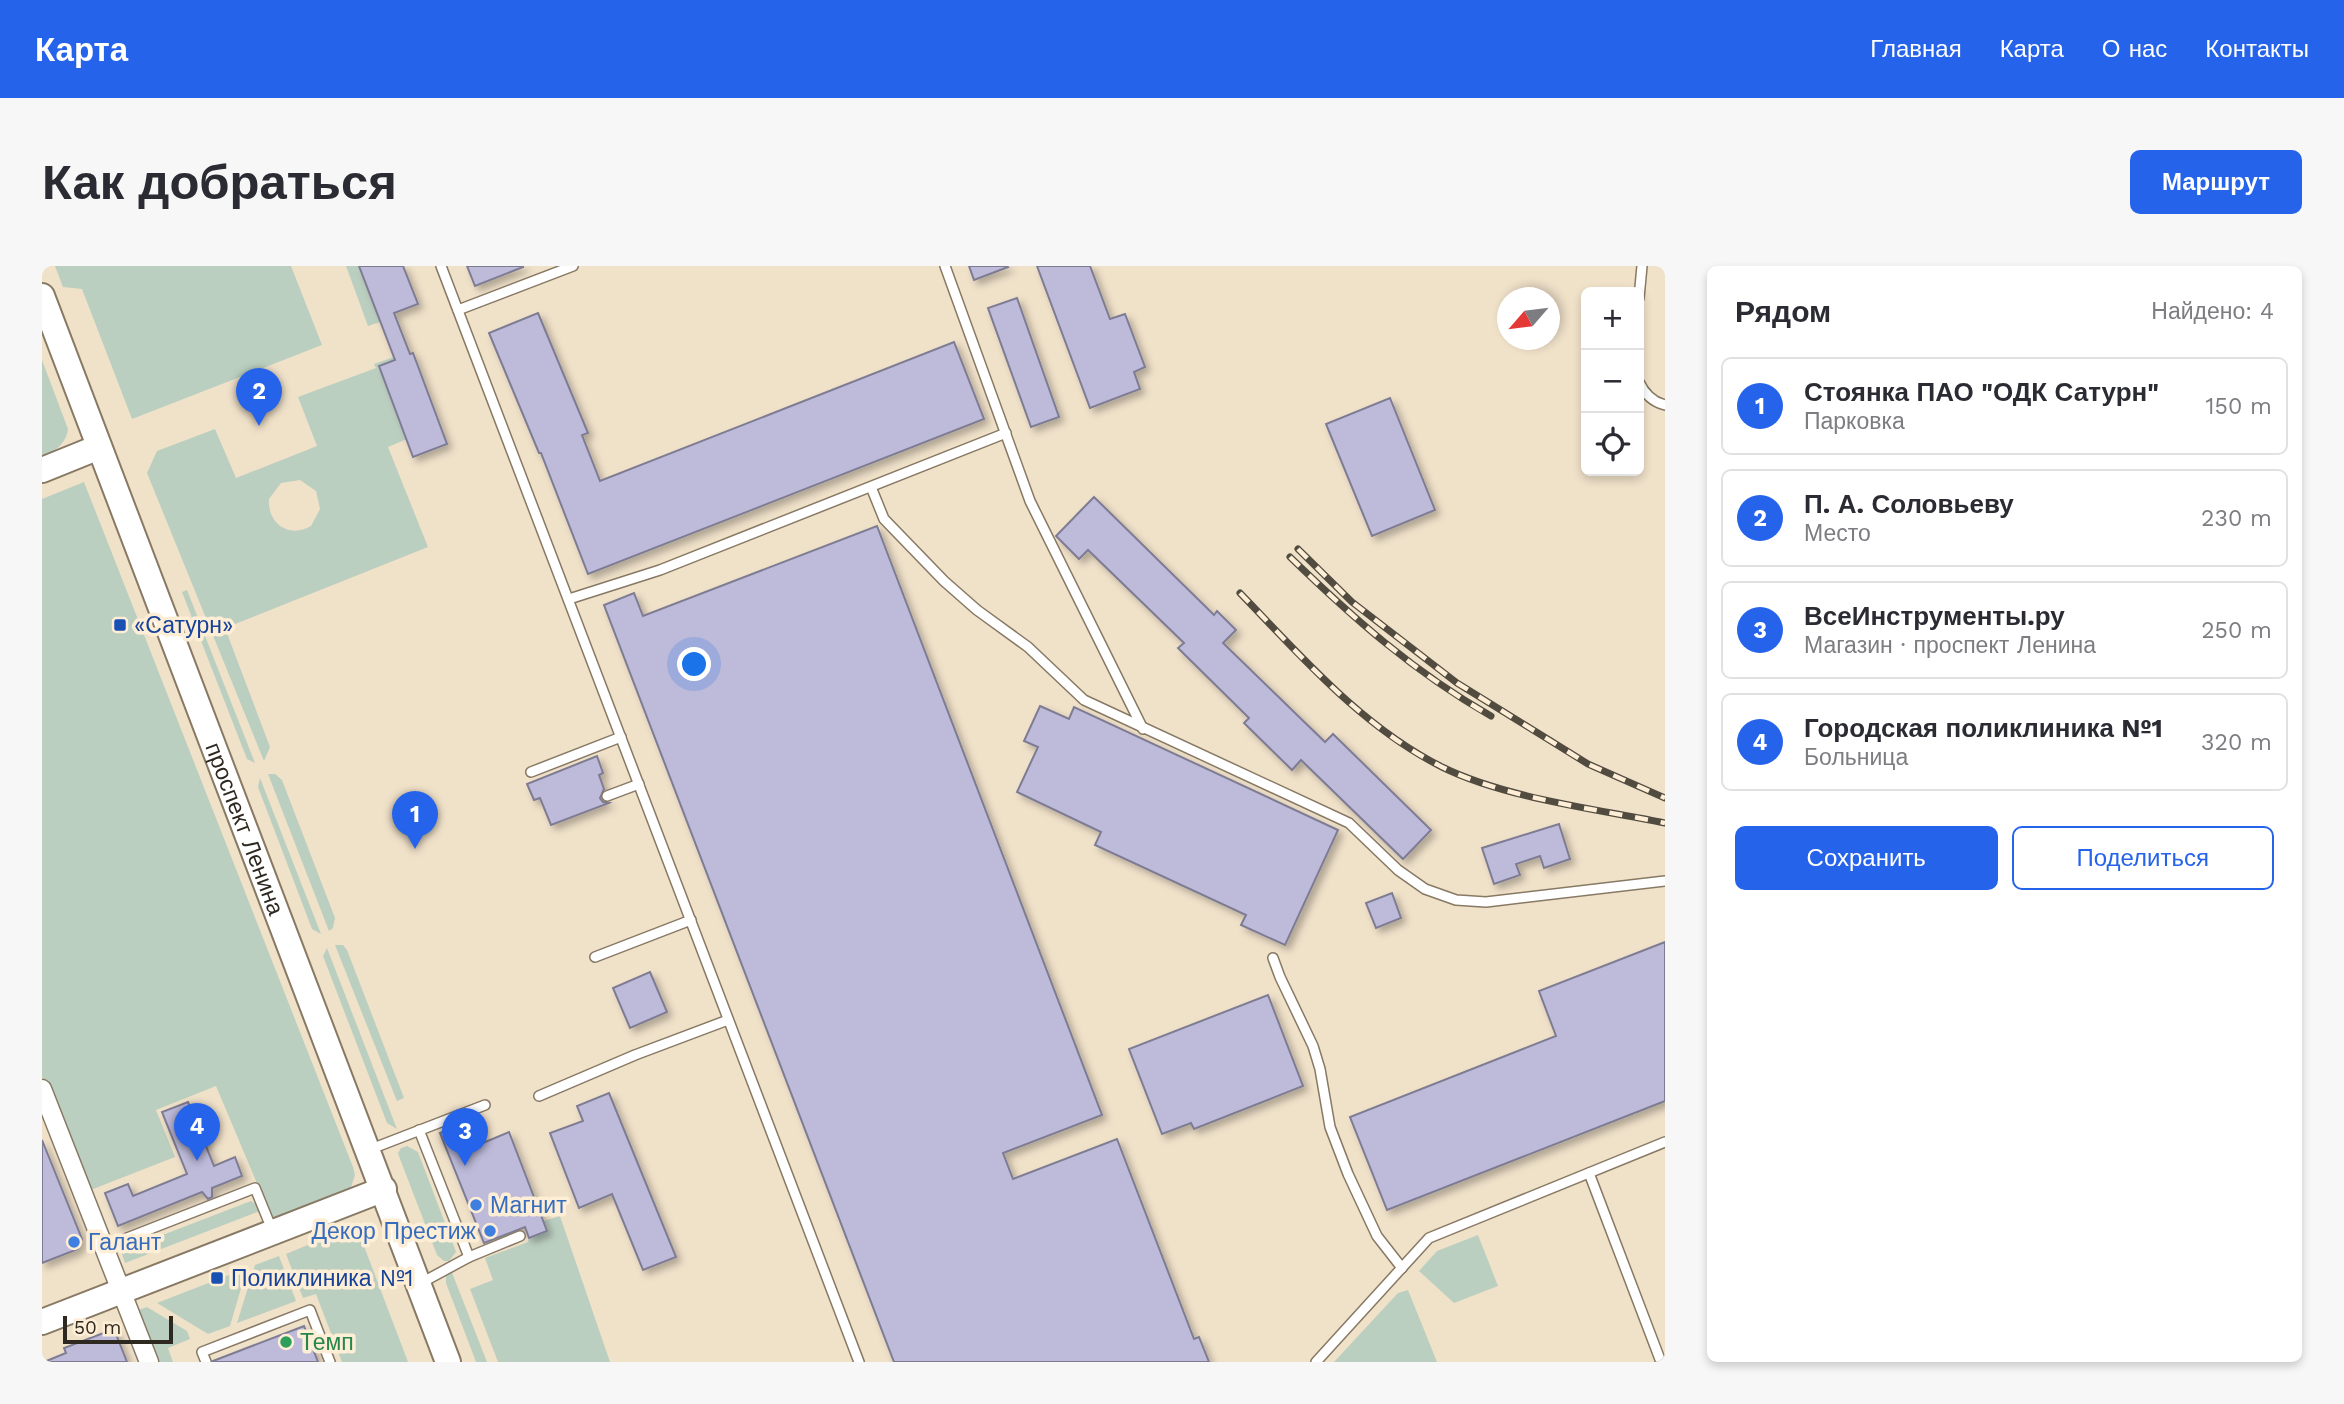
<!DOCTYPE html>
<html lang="ru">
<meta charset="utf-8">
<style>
body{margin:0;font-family:"Work Sans",sans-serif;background:#f7f7f7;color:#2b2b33}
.controls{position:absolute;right:21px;top:21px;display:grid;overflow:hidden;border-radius:10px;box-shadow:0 4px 10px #0003}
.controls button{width:63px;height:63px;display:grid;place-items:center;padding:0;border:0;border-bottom:2px solid #e1e1e2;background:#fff;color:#2b2b33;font:35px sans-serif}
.compass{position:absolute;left:1455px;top:21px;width:63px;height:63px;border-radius:50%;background:#fff;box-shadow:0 4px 10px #0003;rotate:242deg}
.scale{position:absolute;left:21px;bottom:18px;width:110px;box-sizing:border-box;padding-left:7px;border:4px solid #2e2920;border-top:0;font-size:19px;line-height:24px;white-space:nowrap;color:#2e2920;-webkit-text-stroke:5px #feeed6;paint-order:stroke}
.you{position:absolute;left:653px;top:399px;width:24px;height:24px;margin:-18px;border:5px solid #fff;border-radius:50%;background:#1a73e8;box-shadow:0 0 0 10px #1a73e833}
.badge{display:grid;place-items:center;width:46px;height:46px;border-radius:50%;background:#2563eb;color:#fff;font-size:23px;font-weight:700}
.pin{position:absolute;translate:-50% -58px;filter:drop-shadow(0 2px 4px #0008)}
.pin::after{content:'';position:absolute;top:37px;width:24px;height:21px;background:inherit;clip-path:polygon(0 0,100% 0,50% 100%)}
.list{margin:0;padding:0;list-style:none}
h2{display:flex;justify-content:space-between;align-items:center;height:91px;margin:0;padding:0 28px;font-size:30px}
h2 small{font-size:23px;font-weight:400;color:#7c7c81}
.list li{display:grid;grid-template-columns:46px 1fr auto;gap:21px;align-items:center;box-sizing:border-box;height:98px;margin:0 14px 14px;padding:0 14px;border:2px solid #e1e1e2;border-radius:10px}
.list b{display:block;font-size:26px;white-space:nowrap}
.list p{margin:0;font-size:23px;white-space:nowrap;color:#7c7c81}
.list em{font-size:23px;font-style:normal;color:#7c7c81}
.actions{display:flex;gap:14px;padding:21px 28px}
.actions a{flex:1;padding:16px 0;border:2px solid #2563eb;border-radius:10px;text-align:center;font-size:24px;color:#2563eb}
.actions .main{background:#2563eb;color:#fff}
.icon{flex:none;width:38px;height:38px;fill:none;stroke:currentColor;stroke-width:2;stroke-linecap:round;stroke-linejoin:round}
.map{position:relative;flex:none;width:1623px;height:1096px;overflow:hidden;border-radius:10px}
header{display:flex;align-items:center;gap:42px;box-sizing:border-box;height:98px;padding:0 35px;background:#2563eb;color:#fff}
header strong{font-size:33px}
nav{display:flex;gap:38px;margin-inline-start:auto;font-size:24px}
.intro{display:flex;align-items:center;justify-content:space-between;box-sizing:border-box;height:168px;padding:0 42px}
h1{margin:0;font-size:49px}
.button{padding:18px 32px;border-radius:10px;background:#2563eb;color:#fff;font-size:24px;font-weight:700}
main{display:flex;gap:42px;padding:0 42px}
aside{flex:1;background:#fff;border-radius:10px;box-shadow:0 4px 10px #0003}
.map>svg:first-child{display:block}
</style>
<header>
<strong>Карта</strong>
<nav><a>Главная</a><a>Карта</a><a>О нас</a><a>Контакты</a></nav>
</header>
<div class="intro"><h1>Как добраться</h1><a class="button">Маршрут</a></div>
<main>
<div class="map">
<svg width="1623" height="1096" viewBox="0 0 1623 1096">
<defs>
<filter id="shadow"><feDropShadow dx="4.5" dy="4.5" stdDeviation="3.5" flood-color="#0004"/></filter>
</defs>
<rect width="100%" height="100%" fill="#f0e1c9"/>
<g fill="#bbcfc0" fill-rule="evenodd">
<polygon points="13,0 249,0 280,79 90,153 40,23 21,21"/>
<polygon points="304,0 317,0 338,56 326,60"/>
<path d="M352 91 353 94 337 100 365 173 346 181 386 281 183 362 228 481 222 495 105 207 115 185 173 163 194 212 275 180 256 131 334 102 332 98ZM258 214 274 225 278 243 269 260C247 273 225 257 227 233L239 217Z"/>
<path d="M0 94 26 163C24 178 13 185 0 191Z"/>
<polygon points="42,216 311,901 313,909 308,924 234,956 230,953 174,820 114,844 133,891 46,925 0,810 0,233"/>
<polygon points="145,324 213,497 205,493 140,326"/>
<polygon points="226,508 233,508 240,514 293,652 291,662 287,665"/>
<polygon points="218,512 279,668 270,663 216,521"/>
<polygon points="293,679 301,679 305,684 362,832 355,835"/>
<polygon points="285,682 355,863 345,857 281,690"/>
<polygon points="365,880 376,886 414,986 407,995 402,995 395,989 358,893 356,887 359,882"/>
<polygon points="209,935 214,938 218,945 83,997 79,985"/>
<polygon points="518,950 568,1096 456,1096 428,1023 451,1014 443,992 486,976 487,972 505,965 501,955"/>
<polygon points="314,959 366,1096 300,1096 274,1028 261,1032 244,988"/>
<polygon points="1436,969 1456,1020 1412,1037 1377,1005 1395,985"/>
<polygon points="237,990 254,1035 195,1057 213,999"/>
<polygon points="205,1002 188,1060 166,1068 115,1037"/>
<polygon points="409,1004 445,1096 434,1096 404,1017 404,1010"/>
<polygon points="1366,1024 1395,1096 1292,1096 1356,1027"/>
<polygon points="105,1041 145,1065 148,1073 126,1082 131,1096 113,1096 94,1045"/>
</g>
<g fill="#bdbada" stroke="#7e7c93" stroke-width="2" filter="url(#shadow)">
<polygon points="317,0 361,0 376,38 352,47 368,88 371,87 405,178 371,191 337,100 353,94"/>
<polygon points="425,0 481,0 481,1 433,20"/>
<polygon points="927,0 965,0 966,1 932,14"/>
<polygon points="995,0 1048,0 1068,53 1083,48 1103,101 1092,106 1098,123 1048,142"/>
<polygon points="975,32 1017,151 989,161 946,42"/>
<polygon points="496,47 546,167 540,169 558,215 912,76 942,153 546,308 499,187 497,187 447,67"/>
<polygon points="1348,132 1393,244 1330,270 1284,158"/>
<polygon points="1052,231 1172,349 1175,345 1194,364 1181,377 1283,476 1291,468 1389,564 1361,593 1259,494 1250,504 1202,457 1207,452 1136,382 1142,377 1046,284 1037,293 1014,270"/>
<polygon points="835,260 1060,849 961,887 971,913 1075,873 1152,1073 1157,1071 1167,1096 852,1096 562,339 592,327 601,350"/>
<polygon points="998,440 1027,453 1032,441 1296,564 1243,679 1199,659 1204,649 1053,579 1059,566 975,526 996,481 982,475"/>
<polygon points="555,490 561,507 557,509 562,523 558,532 561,536 567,537 509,559 498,532 492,534 485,518"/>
<polygon points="1517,558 1528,593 1502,602 1498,590 1474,598 1478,609 1452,618 1440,582"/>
<polygon points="1350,627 1359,652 1334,662 1324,637"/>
<polygon points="1623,676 1623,835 1345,944 1308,851 1514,770 1497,725"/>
<polygon points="608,706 625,746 588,762 571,722"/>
<polygon points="1226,729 1261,820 1152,863 1149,857 1120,868 1087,783"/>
<polygon points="567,827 634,991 601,1004 570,928 537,942 508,867 541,855 535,840"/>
<polygon points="146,836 172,900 193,891 200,910 170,922 170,931 166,933 160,926 76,960 63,927 86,918 91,930 145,908 120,846"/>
<polygon points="431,853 441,877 467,866 505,965 487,972 483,961 442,977 398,867"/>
<polygon points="0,874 40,973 36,983 0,997"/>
<polygon points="262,1060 276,1096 171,1096 171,1095"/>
<polygon points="72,1063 85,1096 2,1096 24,1087 22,1082"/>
</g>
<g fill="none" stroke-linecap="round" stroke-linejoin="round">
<defs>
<g id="lane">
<polyline points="399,0 817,1096"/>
<polyline points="903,0 988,235 1101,463"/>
<polyline points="1597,32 1600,0"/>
<polyline points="416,44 531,0"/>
<path d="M1597 116C1602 127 1611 136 1623 139"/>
<polyline points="829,221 842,253 902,315 935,344 986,381 1042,434 1307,557 1356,604 1383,623 1414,634 1444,636 1623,615"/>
<polyline points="527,333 618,304 964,167"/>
<polyline points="489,506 579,471"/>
<polyline points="565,530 597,518"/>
<polyline points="553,691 649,654"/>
<polyline points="1231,692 1238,711 1271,780 1278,803 1288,861 1306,908 1335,970 1360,1002"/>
<polyline points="497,830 593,789 686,754"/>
<polyline points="377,864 427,991"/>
<polyline points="329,883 443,839"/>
<polyline points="1547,907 1619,1096"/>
<polyline points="62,981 213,922 231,966"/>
<polyline points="379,1017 427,991 478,970"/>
<polyline points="164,1096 160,1086 268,1044 288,1096"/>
<polyline points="1274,1096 1387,972 1623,876"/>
</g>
<polyline id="street" points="0,823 107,1096"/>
<g id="secondary">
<path id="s1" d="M0 30 406 1096"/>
<polyline points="0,204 57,181"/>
<polyline points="0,1056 342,923"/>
</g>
</defs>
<use href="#lane" stroke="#877964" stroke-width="12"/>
<use href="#street" stroke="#877964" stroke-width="21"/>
<use href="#secondary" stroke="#877964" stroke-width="28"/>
<use href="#lane" stroke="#fff" stroke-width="9"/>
<use href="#street" stroke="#fff" stroke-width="18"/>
<use href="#secondary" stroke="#fff" stroke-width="24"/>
<defs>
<g id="rail">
<polyline points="1256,283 1310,336 1415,417 1546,498 1623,532"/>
<path d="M1248 291C1311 352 1372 406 1449 450"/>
<path d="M1198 327C1259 390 1320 461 1400 501 1463 532 1554 543 1623 557"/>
</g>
</defs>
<use href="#rail" stroke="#524c40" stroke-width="7"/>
<use href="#rail" stroke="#feeed6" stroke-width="4.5" stroke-dasharray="13" stroke-linecap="butt"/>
</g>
<g fill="#1a4fb4" stroke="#feeed6" stroke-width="2.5">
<rect x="71" y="352" width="14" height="14" rx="3.5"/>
<rect x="168" y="1005" width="14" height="14" rx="3.5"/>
</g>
<g fill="#3f7fe0" stroke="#feeed6" stroke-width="2.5">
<circle cx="434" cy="939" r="7"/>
<circle cx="448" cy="965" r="7"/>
<circle cx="32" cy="976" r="7"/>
</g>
<circle fill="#2e9e5b" stroke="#feeed6" stroke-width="2.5" cx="244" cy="1076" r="7"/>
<g text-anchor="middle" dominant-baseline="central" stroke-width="7" stroke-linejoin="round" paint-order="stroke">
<g font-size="23" fill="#164399" stroke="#feeed6" text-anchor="start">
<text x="92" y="359">«Сатурн»</text>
<text x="189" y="1012">Поликлиника №1</text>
</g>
<g font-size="23" fill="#2e2920" stroke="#feeed6">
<text stroke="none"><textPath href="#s1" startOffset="570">проспект Ленина</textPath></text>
</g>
<g font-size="23" fill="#366cbe" stroke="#feeed6" text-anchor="start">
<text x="448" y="939">Магнит</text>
<text x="434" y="965" text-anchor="end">Декор Престиж</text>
<text x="46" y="976">Галант</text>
</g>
<g font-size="23" fill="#27864d" stroke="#feeed6" text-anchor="start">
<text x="258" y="1076">Темп</text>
</g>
</g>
</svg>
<div class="controls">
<button>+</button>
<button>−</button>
<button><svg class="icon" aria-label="locate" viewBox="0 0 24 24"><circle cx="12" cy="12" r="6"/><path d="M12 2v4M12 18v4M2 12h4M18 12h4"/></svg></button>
</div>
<svg class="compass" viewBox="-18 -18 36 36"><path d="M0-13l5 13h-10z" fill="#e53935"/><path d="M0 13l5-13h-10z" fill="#7c7c81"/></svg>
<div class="scale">50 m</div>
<div class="you"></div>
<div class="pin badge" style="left:373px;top:583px">1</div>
<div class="pin badge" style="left:217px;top:160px">2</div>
<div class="pin badge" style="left:423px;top:900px">3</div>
<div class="pin badge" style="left:155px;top:895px">4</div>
</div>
<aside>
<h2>Рядом<small>Найдено: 4</small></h2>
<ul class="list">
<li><span class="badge">1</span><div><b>Стоянка ПАО &quot;ОДК Сатурн&quot;</b><p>Парковка</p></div><em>150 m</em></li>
<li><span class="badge">2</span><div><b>П. А. Соловьеву</b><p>Место</p></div><em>230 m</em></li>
<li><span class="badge">3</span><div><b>ВсеИнструменты.ру</b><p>Магазин · проспект Ленина</p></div><em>250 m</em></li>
<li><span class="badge">4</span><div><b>Городская поликлиника №1</b><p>Больница</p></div><em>320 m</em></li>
</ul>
<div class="actions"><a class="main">Сохранить</a><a>Поделиться</a></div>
</aside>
</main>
